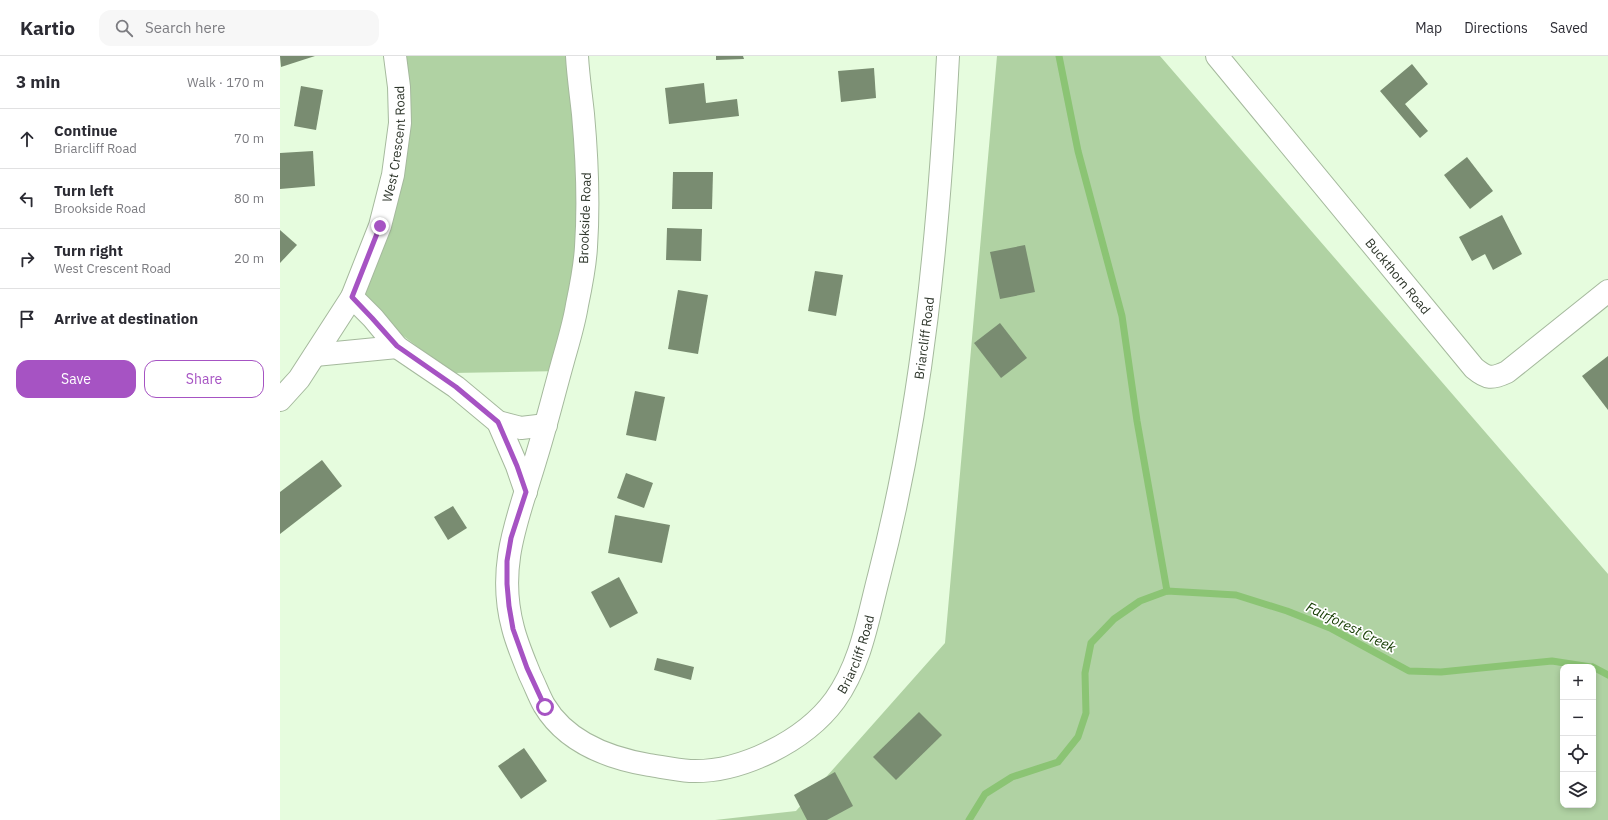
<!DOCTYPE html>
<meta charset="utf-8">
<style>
body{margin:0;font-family:"IBM Plex Sans",sans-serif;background:#f7f7f7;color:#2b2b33}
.controls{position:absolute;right:12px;bottom:12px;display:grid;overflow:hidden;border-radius:8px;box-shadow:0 2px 6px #0003}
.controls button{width:36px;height:36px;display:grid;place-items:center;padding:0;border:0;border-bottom:1px solid #e1e1e2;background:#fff;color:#2b2b33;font:20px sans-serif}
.stop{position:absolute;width:12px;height:12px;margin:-9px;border:3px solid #a653c3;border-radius:50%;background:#fff}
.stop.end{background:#a653c3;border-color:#fff;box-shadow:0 1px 4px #0008}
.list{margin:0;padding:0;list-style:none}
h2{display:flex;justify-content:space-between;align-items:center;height:52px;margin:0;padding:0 16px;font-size:17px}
h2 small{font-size:13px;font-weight:400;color:#7c7c81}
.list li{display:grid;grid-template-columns:26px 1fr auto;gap:12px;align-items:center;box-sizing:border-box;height:60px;padding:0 16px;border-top:1px solid #e1e1e2}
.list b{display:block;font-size:15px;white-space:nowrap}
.list p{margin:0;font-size:13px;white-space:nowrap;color:#7c7c81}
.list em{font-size:13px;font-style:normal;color:#7c7c81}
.actions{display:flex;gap:8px;padding:12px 16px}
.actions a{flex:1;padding:9px 0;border:1px solid #a653c3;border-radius:12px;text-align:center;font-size:14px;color:#a653c3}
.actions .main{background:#a653c3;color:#fff}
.icon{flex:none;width:22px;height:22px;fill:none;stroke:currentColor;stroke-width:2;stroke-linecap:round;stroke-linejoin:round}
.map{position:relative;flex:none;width:1328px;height:764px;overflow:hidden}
header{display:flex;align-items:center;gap:24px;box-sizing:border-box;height:56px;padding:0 20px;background:#fff;border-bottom:1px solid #e1e1e2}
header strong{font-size:19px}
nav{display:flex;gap:22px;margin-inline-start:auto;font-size:14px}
.search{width:280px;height:36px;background:#f7f7f7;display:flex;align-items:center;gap:10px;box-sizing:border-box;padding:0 14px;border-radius:12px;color:#7c7c81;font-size:15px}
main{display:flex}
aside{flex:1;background:#fff}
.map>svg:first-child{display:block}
</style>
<header>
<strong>Kartio</strong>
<div class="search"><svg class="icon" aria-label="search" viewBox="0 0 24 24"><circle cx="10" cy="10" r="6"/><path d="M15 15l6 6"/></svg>Search here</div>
<nav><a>Map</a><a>Directions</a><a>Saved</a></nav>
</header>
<main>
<aside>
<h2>3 min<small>Walk · 170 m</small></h2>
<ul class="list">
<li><svg class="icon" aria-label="ahead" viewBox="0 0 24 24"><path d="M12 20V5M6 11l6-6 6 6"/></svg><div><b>Continue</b><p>Briarcliff Road</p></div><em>70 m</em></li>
<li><svg class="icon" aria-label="left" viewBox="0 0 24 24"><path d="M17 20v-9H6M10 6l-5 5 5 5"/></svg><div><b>Turn left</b><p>Brookside Road</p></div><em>80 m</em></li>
<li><svg class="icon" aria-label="right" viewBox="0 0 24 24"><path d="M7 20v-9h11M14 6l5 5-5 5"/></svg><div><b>Turn right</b><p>West Crescent Road</p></div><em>20 m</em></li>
<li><svg class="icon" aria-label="arrive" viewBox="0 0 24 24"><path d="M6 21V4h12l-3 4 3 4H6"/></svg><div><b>Arrive at destination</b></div></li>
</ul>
<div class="actions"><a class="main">Save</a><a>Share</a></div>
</aside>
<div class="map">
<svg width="1328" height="764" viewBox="0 0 1328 764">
<rect width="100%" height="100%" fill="#e6fcde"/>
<g fill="#b0d2a3" fill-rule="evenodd">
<polygon points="107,0 293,0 307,127 283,315 172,317 72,241 120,67"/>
<path d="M717 0H880L1328 518V764H435L516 755 665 587ZM1283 611H1313V749H1283Z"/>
</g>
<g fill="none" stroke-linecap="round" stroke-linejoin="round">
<g stroke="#8bc474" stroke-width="7">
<polyline points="779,0 798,95 842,260 857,365 887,535"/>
<polyline points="1313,611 1328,619"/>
<polyline points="689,764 705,738 732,721 778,706 798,681 806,657 805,617 811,587 834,563 860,545 887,535 956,539 1007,555 1050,572 1129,615 1161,616 1272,605 1311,611"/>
</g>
</g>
<g fill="#798c71">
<polygon points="0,0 35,0 1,11"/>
<polygon points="436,0 463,0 464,3 436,4"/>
<polygon points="1132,8 1148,28 1125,48 1148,75 1140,82 1100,35"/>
<polygon points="594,12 596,42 561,46 558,15"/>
<polygon points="424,27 426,47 457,43 459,60 389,68 385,32"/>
<polygon points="21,30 43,34 36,74 14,70"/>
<polygon points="33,95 35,130 0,133 0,97"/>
<polygon points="1187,101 1213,135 1190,153 1164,119"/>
<polygon points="393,116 433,116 432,153 392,153"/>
<polygon points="1222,159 1242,198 1213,214 1205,198 1192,205 1179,181"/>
<polygon points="387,172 422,173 421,205 386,204"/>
<polygon points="0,174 17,189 0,207"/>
<polygon points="745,189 755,236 720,243 710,196"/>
<polygon points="535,215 563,219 556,260 528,255"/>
<polygon points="398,234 428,239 418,298 388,293"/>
<polygon points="720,267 747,302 721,322 694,287"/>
<polygon points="1328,300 1328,354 1302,320"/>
<polygon points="355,335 385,341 376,385 346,379"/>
<polygon points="42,404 62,430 0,478 0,436"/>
<polygon points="346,417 373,427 364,452 337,442"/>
<polygon points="173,450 187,472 168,484 154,461"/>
<polygon points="335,459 390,469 382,507 328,497"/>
<polygon points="339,521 358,557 330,572 311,536"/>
<polygon points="377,602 414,611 411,624 374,614"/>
<polygon points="639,656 662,679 616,724 593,701"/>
<polygon points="244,692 267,725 241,743 218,710"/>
<polygon points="555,716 573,750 547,764 527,764 514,739"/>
</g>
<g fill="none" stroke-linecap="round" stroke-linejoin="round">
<defs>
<g id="street">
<path id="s1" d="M297 0C298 19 301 39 303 58 307 102 309 147 306 191 305 210 301 230 297 249 294 268 288 287 283 305 274 337 266 370 256 402 239 460 216 509 233 572 237 588 244 604 250 619 255 629 259 640 264 649 286 686 328 702 369 709 382 711 397 714 410 715 461 717 525 685 555 644 581 608 588 562 599 520 643 350 659 174 668 0"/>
<path id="s2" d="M937 0 1194 312C1207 323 1212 323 1227 316L1328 235"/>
<polyline points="72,241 93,262 117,291 176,331 218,366 241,372 266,369"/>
<polyline points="35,299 117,291"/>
<path id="s3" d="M0 344 19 323 72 241 100 170 113 119 120 67 119 31 115 0"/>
<polyline points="218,366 237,410 246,436"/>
</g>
</defs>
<use href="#street" stroke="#a5b99d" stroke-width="24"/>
<use href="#street" stroke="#fff" stroke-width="22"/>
</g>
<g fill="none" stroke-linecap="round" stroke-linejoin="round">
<polyline stroke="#a653c3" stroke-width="5" points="100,170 72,241 92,262 117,290 176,331 218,366 237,410 246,436 231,482 227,505 227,528 229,550 233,573 247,612 265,651"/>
</g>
<g text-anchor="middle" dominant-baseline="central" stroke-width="3.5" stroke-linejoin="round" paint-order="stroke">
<g font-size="13" fill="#2d352a" stroke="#fff">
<text stroke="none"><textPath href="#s3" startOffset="286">West Crescent Road</textPath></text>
<text transform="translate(305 162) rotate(-88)">Brookside Road</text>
<text stroke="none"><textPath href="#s2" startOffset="285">Buckthorn Road</textPath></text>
<text stroke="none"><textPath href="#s1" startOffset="1374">Briarcliff Road</textPath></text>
<text stroke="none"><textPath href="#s1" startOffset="1050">Briarcliff Road</textPath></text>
</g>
<g font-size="14" font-style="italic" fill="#1b4008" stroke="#fff">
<text transform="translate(1071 571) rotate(26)">Fairforest Creek</text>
</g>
</g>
</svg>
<div class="controls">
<button>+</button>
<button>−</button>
<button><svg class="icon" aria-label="locate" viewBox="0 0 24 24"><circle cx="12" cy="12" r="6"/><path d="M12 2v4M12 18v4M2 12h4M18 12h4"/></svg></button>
<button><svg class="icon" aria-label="layers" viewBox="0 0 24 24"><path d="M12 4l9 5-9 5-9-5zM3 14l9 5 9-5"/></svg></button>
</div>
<div class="stop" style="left:265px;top:651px"></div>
<div class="stop end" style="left:100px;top:170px"></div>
</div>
</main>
